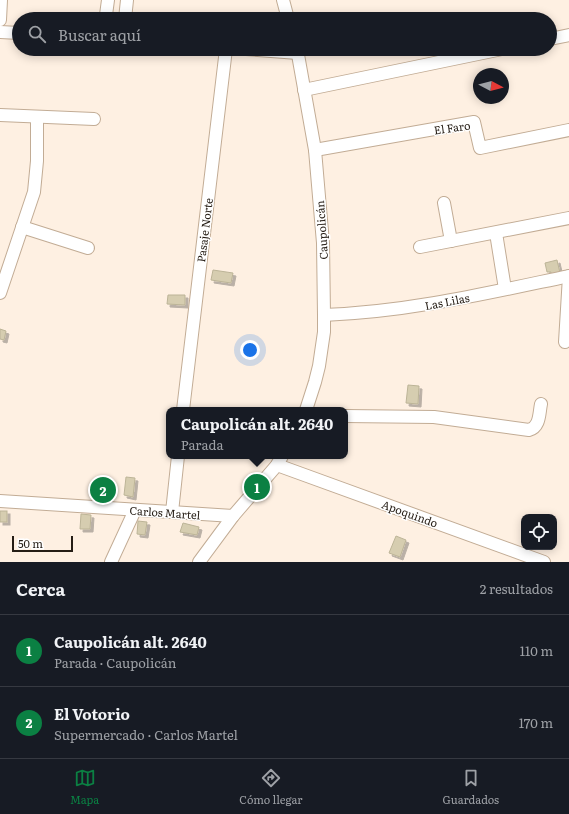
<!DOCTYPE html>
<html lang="es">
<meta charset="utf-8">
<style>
body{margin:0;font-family:Literata,serif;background:#242831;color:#f1f3f6}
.controls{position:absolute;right:12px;bottom:12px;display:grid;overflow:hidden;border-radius:8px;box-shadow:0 2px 10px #0003}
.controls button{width:36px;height:36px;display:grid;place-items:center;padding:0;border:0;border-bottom:1px solid #363941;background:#171b24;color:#f1f3f6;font:20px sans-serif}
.compass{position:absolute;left:473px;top:68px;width:36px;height:36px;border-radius:50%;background:#171b24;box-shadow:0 2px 10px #0003;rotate:97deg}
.scale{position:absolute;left:12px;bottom:10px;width:61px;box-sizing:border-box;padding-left:4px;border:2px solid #251d15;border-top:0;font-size:11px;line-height:14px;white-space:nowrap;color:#251d15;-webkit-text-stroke:3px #fff;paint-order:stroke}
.you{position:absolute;left:250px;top:350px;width:14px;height:14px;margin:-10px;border:3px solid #fff;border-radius:50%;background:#1a73e8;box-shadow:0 0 0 6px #1a73e833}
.badge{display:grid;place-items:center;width:26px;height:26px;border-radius:50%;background:#0b8043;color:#fff;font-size:13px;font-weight:700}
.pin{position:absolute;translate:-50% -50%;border:2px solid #fff;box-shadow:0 1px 4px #0006}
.popup{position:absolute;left:166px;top:407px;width:182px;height:52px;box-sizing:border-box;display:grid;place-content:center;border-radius:8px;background:#171b24;filter:drop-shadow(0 1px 3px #0005);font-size:13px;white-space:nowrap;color:#9ea1a6}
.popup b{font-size:15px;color:#f1f3f6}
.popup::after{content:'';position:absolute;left:50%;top:100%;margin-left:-8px;border:8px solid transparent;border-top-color:#171b24}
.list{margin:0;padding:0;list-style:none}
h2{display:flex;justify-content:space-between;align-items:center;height:52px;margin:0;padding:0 16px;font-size:17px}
h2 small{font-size:13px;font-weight:400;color:#9ea1a6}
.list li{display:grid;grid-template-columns:26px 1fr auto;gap:12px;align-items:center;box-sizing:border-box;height:72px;padding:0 16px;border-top:1px solid #363941}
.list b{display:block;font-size:15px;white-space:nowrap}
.list p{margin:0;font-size:13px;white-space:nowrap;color:#9ea1a6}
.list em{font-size:13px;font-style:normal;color:#9ea1a6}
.icon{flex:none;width:22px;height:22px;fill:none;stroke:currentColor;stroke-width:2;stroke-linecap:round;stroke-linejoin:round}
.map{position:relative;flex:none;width:569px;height:562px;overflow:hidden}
.search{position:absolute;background:#171b24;box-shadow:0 2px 10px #0003;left:12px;right:12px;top:12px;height:44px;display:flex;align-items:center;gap:10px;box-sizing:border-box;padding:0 14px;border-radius:22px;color:#9ea1a6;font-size:15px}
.sheet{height:196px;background:#171b24}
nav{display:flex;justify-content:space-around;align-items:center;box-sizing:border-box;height:56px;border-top:1px solid #363941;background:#171b24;font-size:11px;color:#9ea1a6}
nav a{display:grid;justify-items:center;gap:2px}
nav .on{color:#0b8043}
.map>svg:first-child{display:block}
</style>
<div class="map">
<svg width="569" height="562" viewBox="0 0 569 562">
<defs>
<filter id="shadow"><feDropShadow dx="3" dy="3" stdDeviation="0" flood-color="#0004"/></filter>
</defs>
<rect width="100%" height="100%" fill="#fef0e2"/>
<g fill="#d6cdb0" stroke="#bcb497" filter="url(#shadow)">
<polygon points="331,16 332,19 316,19"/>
<polygon points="557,260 560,273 551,275 551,272 547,272 545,263"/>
<polygon points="213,270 233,273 231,283 211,280"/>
<polygon points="168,295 185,295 185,305 167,304"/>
<polygon points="0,329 6,331 4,340 0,339"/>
<polygon points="408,385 419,386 418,404 406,403"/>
<polygon points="126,477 135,478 133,497 124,495"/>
<rect x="0" y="511" width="7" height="11"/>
<polygon points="81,514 91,515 90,529 80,529"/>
<polygon points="138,521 147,522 145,535 137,534"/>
<polygon points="183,523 199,527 197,535 180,532"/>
<polygon points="396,536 406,540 400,557 389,553"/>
</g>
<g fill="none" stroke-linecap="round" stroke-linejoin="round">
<defs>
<g id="minor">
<polyline points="283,0 288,19"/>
<polyline points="106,15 108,0"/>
<polyline points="125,19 127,0"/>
<polyline points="0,20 1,0"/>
<polyline points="0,32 19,33"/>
<polyline points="550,39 569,35"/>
<polyline points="246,49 298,53"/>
<polyline points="297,49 315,150 323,243 324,315 324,332 319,366 315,382 306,410"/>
<polyline points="304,90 502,49"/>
<polyline points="0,115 94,119"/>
<polyline points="315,150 474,122 480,148 569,130"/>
<polyline points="444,203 451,241"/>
<polyline points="22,227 88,248"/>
<polyline points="496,233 505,289"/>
<polyline points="420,247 569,218"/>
<polyline points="0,293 34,192 37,161 37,117"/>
<path d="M324 315C408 312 488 293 569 276"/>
<polyline points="565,342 569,276"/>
<polyline points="183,410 226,49"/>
<path d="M345 416 434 417 529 430C540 427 539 414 541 404"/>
<polyline points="277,465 544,562"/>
<polyline points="0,501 233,516"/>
<polyline points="172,512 178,456"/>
<polyline points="111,562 135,510"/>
<polyline points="199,562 233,516 277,465 282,456"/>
</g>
</defs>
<use href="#minor" stroke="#c2ac95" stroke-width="14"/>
<use href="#minor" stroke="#fff" stroke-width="12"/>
</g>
<g text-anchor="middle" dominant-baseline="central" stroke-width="3" stroke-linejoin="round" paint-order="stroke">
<g font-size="11" fill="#251d15" stroke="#fff">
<text transform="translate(452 127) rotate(-8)">El Faro</text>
<text transform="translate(204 230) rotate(-83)">Pasaje Norte</text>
<text transform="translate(321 230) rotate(-94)">Caupolicán</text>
<text transform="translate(447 301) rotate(-11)">Las Lilas</text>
<text transform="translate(165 512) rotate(4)">Carlos Martel</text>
<text transform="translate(410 513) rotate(20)">Apoquindo</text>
</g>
</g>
</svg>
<div class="controls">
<button><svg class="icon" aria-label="locate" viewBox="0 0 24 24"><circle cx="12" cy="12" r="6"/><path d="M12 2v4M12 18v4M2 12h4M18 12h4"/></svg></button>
</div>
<svg class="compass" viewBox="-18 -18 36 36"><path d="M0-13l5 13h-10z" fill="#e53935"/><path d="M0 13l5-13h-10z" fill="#9ea1a6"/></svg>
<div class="scale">50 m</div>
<div class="you"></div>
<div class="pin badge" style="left:257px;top:487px">1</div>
<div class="popup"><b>Caupolicán alt. 2640</b>Parada</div>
<div class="pin badge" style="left:103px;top:490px">2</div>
<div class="search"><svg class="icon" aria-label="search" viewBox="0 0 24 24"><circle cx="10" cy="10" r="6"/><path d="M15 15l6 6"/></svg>Buscar aquí</div>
</div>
<section class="sheet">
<h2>Cerca<small>2 resultados</small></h2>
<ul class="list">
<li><span class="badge">1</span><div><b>Caupolicán alt. 2640</b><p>Parada · Caupolicán</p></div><em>110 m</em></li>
<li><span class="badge">2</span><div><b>El Votorio</b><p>Supermercado · Carlos Martel</p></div><em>170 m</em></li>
</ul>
</section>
<nav>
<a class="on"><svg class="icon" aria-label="map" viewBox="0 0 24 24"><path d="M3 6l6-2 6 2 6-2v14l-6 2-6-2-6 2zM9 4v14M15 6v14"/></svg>Mapa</a>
<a><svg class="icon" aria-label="directions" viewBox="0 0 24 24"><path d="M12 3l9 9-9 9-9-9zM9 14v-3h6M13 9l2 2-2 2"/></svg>Cómo llegar</a>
<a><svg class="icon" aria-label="saved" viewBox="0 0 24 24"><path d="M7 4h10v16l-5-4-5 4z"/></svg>Guardados</a>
</nav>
